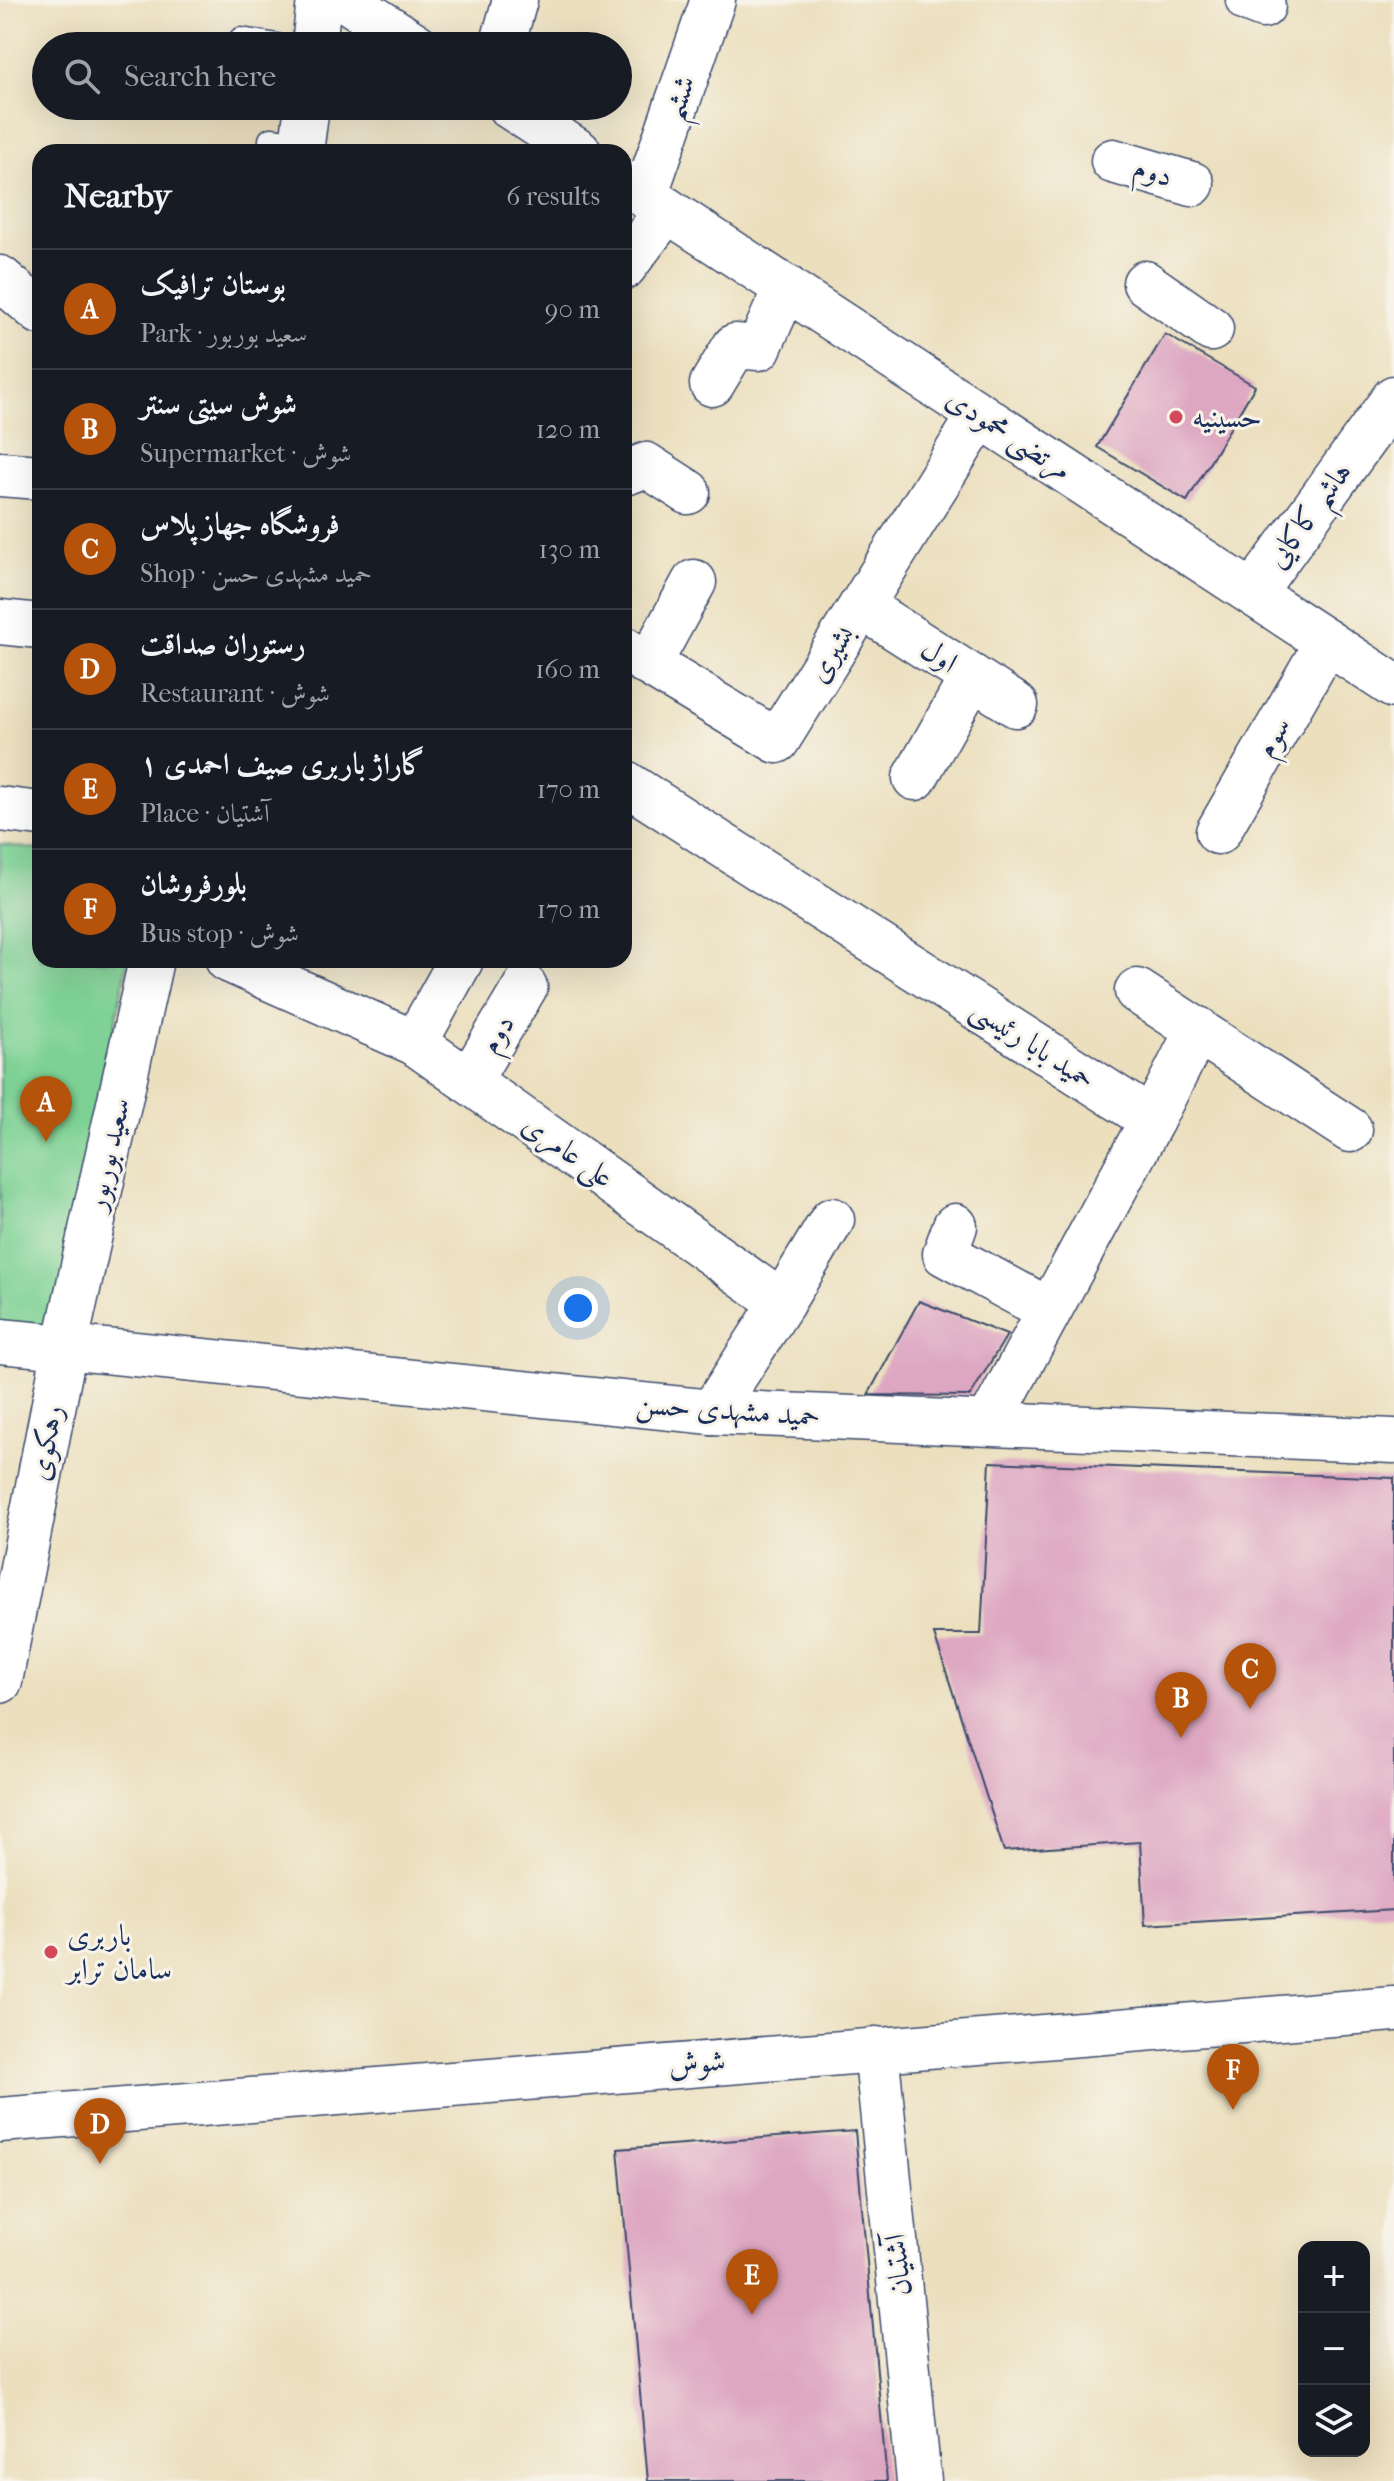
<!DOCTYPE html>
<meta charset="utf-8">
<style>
body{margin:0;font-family:"IM FELL French Canon",Amiri,serif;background:#20242c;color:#f1f3f6}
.controls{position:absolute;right:24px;bottom:24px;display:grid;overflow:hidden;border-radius:16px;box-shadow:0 8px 32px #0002}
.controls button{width:72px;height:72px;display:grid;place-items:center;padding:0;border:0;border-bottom:2px solid #363941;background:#171b24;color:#f1f3f6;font:40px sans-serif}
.you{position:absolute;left:578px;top:1308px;width:28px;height:28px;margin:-20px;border:6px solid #fff;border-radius:50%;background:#1a73e8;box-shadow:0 0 0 12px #1a73e833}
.badge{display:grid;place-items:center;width:52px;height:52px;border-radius:50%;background:#b45309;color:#fff;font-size:26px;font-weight:700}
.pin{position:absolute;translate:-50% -66px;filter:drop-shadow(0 2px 4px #0008)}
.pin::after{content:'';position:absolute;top:42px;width:28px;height:24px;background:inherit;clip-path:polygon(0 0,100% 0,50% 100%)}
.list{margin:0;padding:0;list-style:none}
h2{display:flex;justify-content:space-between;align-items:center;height:104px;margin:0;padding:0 32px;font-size:34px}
h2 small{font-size:26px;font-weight:400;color:#9ea1a6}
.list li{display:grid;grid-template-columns:52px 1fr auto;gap:24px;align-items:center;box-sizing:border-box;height:120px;padding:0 32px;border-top:2px solid #363941}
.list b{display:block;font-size:30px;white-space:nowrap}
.list p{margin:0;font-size:26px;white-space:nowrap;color:#9ea1a6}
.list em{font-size:26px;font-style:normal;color:#9ea1a6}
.icon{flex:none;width:44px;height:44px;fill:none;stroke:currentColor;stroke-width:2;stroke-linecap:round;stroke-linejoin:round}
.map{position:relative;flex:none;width:1394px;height:2481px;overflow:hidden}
.search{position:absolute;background:#171b24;box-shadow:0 8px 32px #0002;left:32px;top:32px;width:600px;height:88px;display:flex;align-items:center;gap:20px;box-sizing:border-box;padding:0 28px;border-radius:44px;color:#9ea1a6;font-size:30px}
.panel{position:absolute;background:#171b24;box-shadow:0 8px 32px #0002;left:32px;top:144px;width:600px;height:824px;border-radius:24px}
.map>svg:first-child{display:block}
</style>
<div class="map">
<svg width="1394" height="2481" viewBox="0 0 1394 2481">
<rect width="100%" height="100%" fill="#f7f3e8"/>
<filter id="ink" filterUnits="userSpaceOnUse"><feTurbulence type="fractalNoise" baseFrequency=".0125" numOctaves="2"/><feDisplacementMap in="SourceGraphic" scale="16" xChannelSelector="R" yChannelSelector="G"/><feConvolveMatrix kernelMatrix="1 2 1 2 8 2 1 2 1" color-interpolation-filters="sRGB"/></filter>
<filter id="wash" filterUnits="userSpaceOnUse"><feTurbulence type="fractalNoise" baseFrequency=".006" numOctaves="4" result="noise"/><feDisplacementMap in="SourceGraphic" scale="32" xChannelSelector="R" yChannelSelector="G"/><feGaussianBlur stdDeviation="1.8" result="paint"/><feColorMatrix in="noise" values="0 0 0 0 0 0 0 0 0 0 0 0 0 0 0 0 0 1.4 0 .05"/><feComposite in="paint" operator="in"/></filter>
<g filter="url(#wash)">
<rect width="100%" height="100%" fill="#ebdfbe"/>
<polygon fill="#7dd194" stroke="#4c8079" stroke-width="2" points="0,844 40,850 40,960 128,960 54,1329 0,1325"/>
<g id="blocks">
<g fill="#dda6c1">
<polygon points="1165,334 1255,386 1187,501 1097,447"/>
<polygon points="919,1301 1007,1335 970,1396 868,1395"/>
<polygon points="990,1462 1394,1478 1394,1910 1145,1925 1140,1842 1004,1851 934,1634 981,1634"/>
<polygon points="855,2131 887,2481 648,2481 618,2149"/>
</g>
</g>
</g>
<g filter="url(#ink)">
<use href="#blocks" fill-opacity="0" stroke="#3a496c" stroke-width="2"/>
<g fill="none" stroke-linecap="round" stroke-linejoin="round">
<defs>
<g id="lane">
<polyline points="241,40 277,46"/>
<polyline points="271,140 302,144"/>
</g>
<g id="street">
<polyline points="1248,0 1263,6"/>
<polyline points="502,46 515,0"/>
<polyline points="1113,161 1192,184"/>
<polyline points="645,196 713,0"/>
<polyline points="624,267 667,210"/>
<polyline points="1145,283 1211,329"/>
<polyline points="712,384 735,346 759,348 786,287"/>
<polyline points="624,469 628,472 646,465 688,492"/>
<polyline points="0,474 40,477"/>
<polyline points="1253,593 1394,398"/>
<polyline points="861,606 1016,705"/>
<polyline points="0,622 40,626"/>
<polyline points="624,649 777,741 980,415"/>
<polyline points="649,664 694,582"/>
<polyline points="915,778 972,677"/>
<polyline points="624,782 1152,1120 989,1423"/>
<polyline points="0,809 40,814"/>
<polyline points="1218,832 1327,642"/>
<polyline points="228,960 415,1043 782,1303 712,1412"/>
<polyline points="1137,991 1350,1130"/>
<polyline points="415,1043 461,960"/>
<polyline points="469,1081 525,987"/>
<polyline points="1152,1120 1198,1029"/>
<polyline points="955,1226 945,1254 1049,1310"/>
<polyline points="782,1303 832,1220"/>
<polyline points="65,1347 712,1412 1394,1441"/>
<polyline points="876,2049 919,2481"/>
</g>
<g id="secondary">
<polyline points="346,0 417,46"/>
<polyline points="314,46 319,0"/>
<polyline points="509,106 579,152"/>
<polyline points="301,152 307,106"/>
<polyline points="624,182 1394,686"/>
<polyline points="0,278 40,312"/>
<polyline points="0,1341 65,1347"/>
<polyline points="0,1681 65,1347 151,960"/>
</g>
<polyline id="primary" points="0,2120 1394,2009"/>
</defs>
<use href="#lane" stroke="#3a496c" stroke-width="27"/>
<use href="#street" stroke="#3a496c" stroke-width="47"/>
<use href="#secondary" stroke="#3a496c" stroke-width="47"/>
<use href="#primary" stroke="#3a496c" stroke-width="47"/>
<use href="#lane" stroke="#fff" stroke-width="24"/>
<use href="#street" stroke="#fff" stroke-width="44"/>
<use href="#secondary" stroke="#fff" stroke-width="44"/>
<use href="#primary" stroke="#fff" stroke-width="44"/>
</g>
</g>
<g fill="#d1495b" stroke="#f7f3e8" stroke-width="3">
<circle cx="1176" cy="417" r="8"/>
<circle cx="51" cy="1952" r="8"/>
</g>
<g text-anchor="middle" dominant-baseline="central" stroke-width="6" stroke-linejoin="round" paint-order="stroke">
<g font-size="30" fill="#1b2f5e" stroke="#f7f3e8">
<text transform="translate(679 98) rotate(-71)">ششم</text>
<text transform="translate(1153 172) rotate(17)">دوم</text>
<text transform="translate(1009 434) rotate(33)">مرتضی محمودی</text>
<text transform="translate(1309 515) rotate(-54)">هاشم کاکایی</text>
<text transform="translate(831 654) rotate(-58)">بشیری</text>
<text transform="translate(939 656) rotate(33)">اول</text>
<text transform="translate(1273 737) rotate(-60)">سوم</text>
<text transform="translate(497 1034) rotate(-59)">دوم</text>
<text transform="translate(1033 1044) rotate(33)">حمید بابا رئیسی</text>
<text transform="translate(568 1151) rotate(35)">علی عامری</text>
<text transform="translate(108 1154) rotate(-77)">سعید بوربور</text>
<text transform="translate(728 1410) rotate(4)">حمید مشهدی حسن</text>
<text transform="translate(46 1443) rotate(-79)">رهکوی</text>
<text transform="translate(697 2063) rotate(-5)">شوش</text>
<text transform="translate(898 2265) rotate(-96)">آشتیان</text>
</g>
<g font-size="30" fill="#1b2f5e" stroke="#f7f3e8" text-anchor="start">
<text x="1192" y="417">حسینیه</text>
<text x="67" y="1935">باربری<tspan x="67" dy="34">سامان ترابر</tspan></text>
</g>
</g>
</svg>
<div class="controls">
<button>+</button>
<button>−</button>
<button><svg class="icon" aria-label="layers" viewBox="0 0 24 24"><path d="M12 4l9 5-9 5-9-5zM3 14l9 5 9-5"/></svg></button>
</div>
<div class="you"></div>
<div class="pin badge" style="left:46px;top:1142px">A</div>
<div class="pin badge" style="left:1181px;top:1738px">B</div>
<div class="pin badge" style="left:1250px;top:1709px">C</div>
<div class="pin badge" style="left:100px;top:2164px">D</div>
<div class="pin badge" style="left:752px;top:2315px">E</div>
<div class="pin badge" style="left:1233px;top:2110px">F</div>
<div class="search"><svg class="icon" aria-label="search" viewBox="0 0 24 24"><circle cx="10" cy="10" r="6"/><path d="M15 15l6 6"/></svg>Search here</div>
<section class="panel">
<h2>Nearby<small>6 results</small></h2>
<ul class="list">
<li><span class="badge">A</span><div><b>بوستان ترافیک</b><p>Park · سعید بوربور</p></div><em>90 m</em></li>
<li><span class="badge">B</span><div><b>شوش سیتی سنتر</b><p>Supermarket · شوش</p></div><em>120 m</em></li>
<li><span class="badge">C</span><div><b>فروشگاه جهاز پلاس</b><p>Shop · حمید مشهدی حسن</p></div><em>130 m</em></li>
<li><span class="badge">D</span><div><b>رستوران صداقت</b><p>Restaurant · شوش</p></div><em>160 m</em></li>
<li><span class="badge">E</span><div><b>گاراژ باربری صیف احمدی ۱</b><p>Place · آشتیان</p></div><em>170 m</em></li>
<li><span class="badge">F</span><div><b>بلورفروشان</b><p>Bus stop · شوش</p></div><em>170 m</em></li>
</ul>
</section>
</div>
